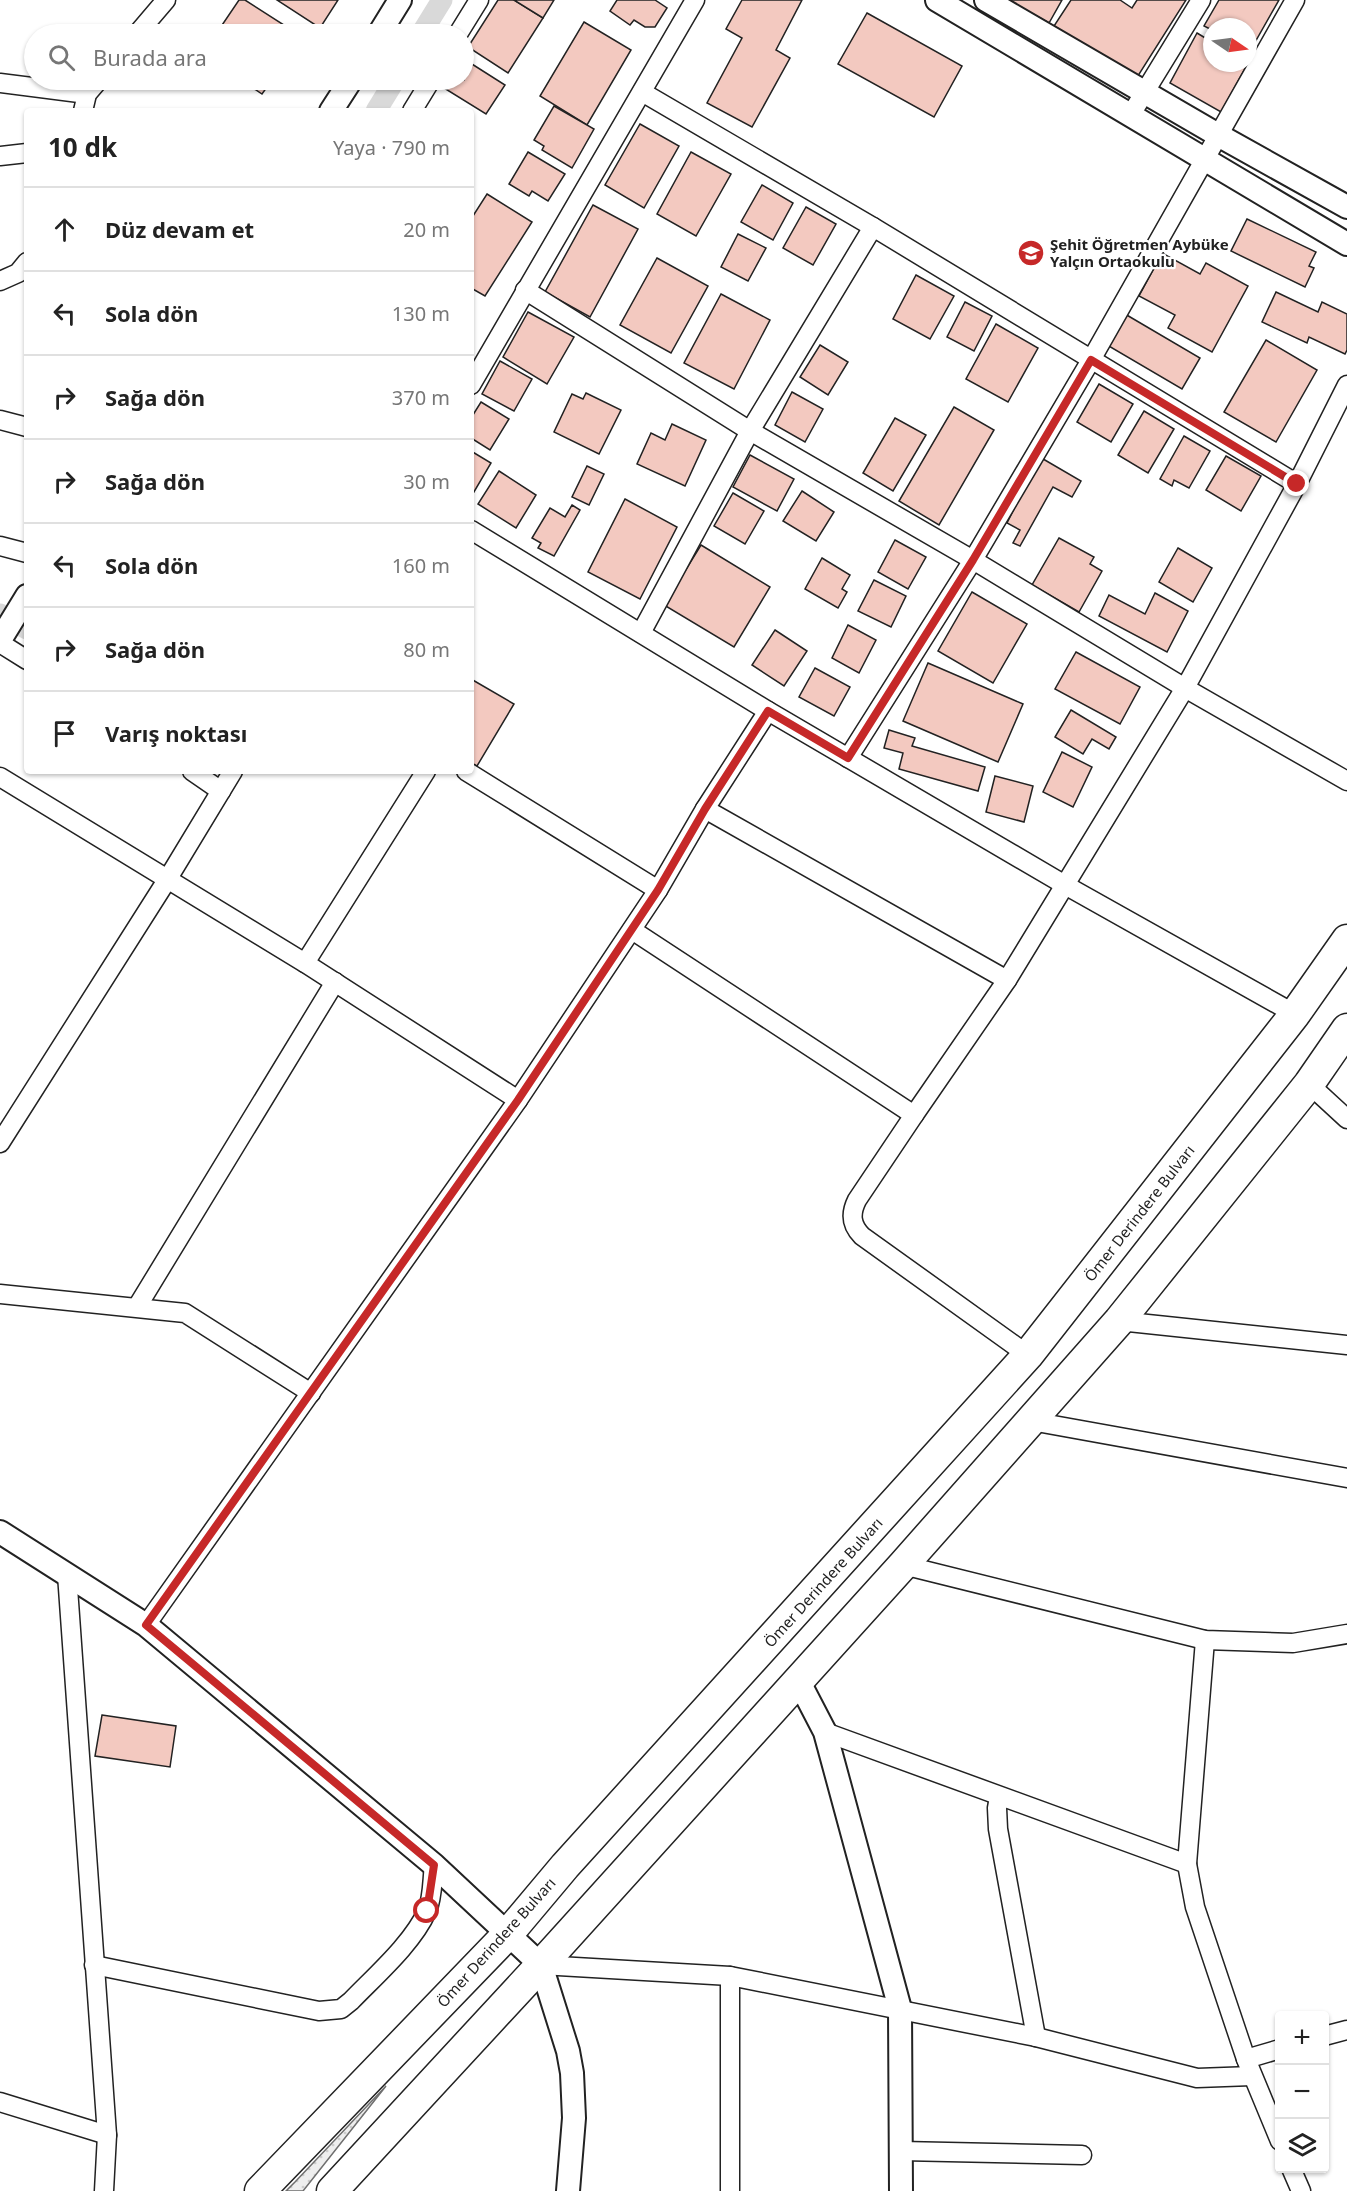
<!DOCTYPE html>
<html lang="tr">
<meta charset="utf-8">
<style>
body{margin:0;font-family:"Noto Sans",sans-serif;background:#f2f2f2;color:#222}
.controls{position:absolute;right:18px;bottom:18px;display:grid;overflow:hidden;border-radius:6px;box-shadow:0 2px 4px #0004}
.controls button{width:54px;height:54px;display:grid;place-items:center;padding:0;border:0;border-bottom:2px solid #e0e0e0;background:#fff;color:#222;font:30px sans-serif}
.compass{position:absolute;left:1203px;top:18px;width:54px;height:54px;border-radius:50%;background:#fff;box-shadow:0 2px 4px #0004;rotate:103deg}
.stop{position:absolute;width:18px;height:18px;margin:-14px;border:4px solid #c62828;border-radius:50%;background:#fff}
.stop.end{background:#c62828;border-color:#fff;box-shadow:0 2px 6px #0008}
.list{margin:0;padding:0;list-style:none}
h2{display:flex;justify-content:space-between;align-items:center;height:78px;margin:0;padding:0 24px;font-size:26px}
h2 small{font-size:20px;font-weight:400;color:#767676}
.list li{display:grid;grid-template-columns:39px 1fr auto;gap:18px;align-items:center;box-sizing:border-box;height:84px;padding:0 24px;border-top:2px solid #e0e0e0}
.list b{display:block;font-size:22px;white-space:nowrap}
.list em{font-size:20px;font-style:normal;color:#767676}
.icon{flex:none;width:33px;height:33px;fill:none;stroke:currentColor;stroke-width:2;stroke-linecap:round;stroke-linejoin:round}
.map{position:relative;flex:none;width:1347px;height:2191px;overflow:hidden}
.search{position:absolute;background:#fff;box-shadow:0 2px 4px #0004;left:24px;top:24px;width:450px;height:66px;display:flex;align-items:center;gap:15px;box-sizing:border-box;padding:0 21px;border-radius:33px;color:#767676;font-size:22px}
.panel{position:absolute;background:#fff;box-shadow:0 2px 4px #0004;left:24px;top:108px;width:450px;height:666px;border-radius:6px}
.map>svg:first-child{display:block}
</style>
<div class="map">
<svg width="1347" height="2191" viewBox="0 0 1347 2191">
<defs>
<pattern id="grass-dots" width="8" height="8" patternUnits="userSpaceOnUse" patternTransform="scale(1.5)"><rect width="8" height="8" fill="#eee"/><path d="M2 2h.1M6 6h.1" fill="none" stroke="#ccc" stroke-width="1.8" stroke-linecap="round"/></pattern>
</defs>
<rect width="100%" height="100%" fill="#fff"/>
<polygon fill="url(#grass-dots)" stroke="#6f6f6f" stroke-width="1.5" points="386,2086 303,2191 286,2191 295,2182"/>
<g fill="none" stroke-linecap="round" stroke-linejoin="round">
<g stroke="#d9d9d9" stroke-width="21">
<polyline points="421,34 442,0"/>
<polyline points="376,111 395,80"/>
<polyline points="0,614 27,629"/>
</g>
</g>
<g fill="#f3c9c0" stroke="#222" stroke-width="1.5">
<polygon points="239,0 245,0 298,34 216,34"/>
<polygon points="277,0 338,0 320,28"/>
<polygon points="498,0 514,0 543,18 508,73 468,47"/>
<polygon points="514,0 554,0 543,18"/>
<polygon points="617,0 655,0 667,8 655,27 645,27 634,20 630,25 610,11"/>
<polygon points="742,0 802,0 776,50 790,58 752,127 707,103 742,38 726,29"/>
<polygon points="1008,0 1062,0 1049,23"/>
<polygon points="1071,0 1120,0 1132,8 1137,0 1186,0 1136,79 1054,26"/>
<polygon points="1219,0 1279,0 1250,51 1248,50 1248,27 1212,27 1212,30 1204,26"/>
<polygon points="867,13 962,66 934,117 838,64"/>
<polygon points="584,22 631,50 587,125 540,96"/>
<polygon points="1197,33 1212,42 1212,63 1248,63 1221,112 1170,83"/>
<polygon points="464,59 505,85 486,114 444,88 449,80 464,80"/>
<polygon points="241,80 272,80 262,94"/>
<polygon points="554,106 594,129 572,168 542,150 544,146 534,140"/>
<polygon points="640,124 679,146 644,208 605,185"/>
<polygon points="528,152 565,174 548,201 532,191 529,196 509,184"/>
<polygon points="691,152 731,174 696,236 657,214"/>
<polygon points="762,185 793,203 773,240 741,222"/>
<polygon points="487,194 532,222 485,296 471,288 471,219"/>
<polygon points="593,205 638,229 590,317 545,292"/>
<polygon points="806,207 836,224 813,265 783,248"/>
<polygon points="1247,219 1316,252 1309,266 1314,268 1305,287 1231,251"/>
<polygon points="738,234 766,248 748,281 721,267"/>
<polygon points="1162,253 1200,274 1206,263 1248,286 1212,352 1168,328 1175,315 1139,296"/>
<polygon points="657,258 708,286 671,353 620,325"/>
<polygon points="916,275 954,296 930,339 893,319"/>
<polygon points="1276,292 1318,312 1322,302 1347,314 1347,350 1345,354 1309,337 1307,343 1262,322"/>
<polygon points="721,294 770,320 734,389 684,363"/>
<polygon points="965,302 992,316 974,351 947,337"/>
<polygon points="528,312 574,337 547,384 503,357"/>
<polygon points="1125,314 1200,358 1182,389 1107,345"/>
<polygon points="996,324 1038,348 1008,402 966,379"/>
<polygon points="1266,340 1317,370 1276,442 1224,412"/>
<polygon points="820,345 848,362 828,395 800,377"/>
<polygon points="500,361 532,379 514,411 482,394"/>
<polygon points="1099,384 1133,404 1111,442 1077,422"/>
<polygon points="792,392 823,409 805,442 775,425"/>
<polygon points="586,393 621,410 599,454 554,432 572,394 583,399"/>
<polygon points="481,402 509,419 490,450 471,438 471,418"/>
<polygon points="954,407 994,430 939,525 899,501"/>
<polygon points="1144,411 1174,429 1148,473 1118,455"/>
<polygon points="895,418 926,435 893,491 863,473"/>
<polygon points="672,424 706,440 685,486 637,464 651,433 665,440"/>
<polygon points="1184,436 1210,451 1189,488 1174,480 1172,486 1160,479"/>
<polygon points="471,451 491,463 471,497"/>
<polygon points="750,455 794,479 777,511 733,487"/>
<polygon points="1038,456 1081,481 1072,497 1053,487 1020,546 1013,543 1020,530 1007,523 1014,509 1009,506"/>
<polygon points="1226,456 1261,476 1241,511 1206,490"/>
<polygon points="587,466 604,474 589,505 572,497"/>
<polygon points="499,471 536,495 516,528 478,504"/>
<polygon points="802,491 834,512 816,541 783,521"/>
<polygon points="733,493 764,511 745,544 714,526"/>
<polygon points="625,499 677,527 640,599 588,572"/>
<polygon points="572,505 580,510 554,556 538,548 541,543 532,538 550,508 565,517"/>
<polygon points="1059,538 1094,557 1090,564 1102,571 1079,612 1032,585"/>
<polygon points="895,540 926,557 908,589 878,572"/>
<polygon points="701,545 770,587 734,647 664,605"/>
<polygon points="1178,548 1212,568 1193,602 1159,582"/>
<polygon points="822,558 850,575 842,589 847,592 838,608 805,589"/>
<polygon points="874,580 906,596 891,627 858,611"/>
<polygon points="972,592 1027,624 993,683 938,651"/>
<polygon points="1155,593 1188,611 1167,652 1099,616 1109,595 1145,614"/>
<polygon points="848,625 876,640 859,673 832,658"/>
<polygon points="775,630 807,651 784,686 752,665"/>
<polygon points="1076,652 1140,687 1120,724 1055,689"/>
<polygon points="928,663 1023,704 998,762 903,721"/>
<polygon points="815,668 850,687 834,716 799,697"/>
<polygon points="471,679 514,704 477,766 471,763"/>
<polygon points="1071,710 1116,737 1109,749 1092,739 1083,754 1055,737"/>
<polygon points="889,730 915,738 912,746 985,767 978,791 899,769 903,753 884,748"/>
<polygon points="1062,752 1092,767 1073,807 1043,792"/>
<polygon points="995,776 1033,786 1024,822 986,812"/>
<polygon points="102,1715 176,1726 170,1767 95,1756"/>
</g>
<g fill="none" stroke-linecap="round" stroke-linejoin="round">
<defs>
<g id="minor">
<polyline points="137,34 166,0"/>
<polyline points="458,34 479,0"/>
<polyline points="0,83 87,94"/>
<polyline points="642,92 873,227 1297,484"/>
<polyline points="83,111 87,94 99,80"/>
<polyline points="412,111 431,80"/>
<polyline points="1130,116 1201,0"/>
<polyline points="0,156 27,153"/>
<polyline points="0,281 18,273 27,262"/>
<polyline points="525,290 750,431 973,560 1185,688 1347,781"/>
<polyline points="471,385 695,0"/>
<polyline points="0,420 27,427"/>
<polyline points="471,530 768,711 1065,885 1295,1014"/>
<polyline points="0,546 27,553"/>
<polyline points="641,633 750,431 873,227"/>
<polyline points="0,643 27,660"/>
<polyline points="848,758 973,560 1091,360 1295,0"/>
<polyline points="192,771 221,791"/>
<polyline points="466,771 658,890"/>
<polyline points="0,777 305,963 518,1100"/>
<polyline points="705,809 1007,980"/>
<polyline points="632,930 914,1115 1007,980 1185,688 1297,484 1347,385"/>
<polyline points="305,963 426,771"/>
<polyline points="1309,1084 1347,1119"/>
<path d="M914 1115 857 1200C850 1214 851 1225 862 1236L1028 1355"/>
<polyline points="0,1143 167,880 233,771"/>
<polyline points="0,1294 185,1313 311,1393"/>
<polyline points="137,1307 335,982"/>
<polyline points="1119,1321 1347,1345"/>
<polyline points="1031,1421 1347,1478"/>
<polyline points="903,1565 1205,1640 1293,1643 1347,1634"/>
<polyline points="67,1574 107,2135 104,2191"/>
<polyline points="146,1625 518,1100 658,890 705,809 768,711"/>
<polyline points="825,1732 1187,1864 1195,1907 1246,2059 1280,2141"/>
<polyline points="999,1797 997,1808 998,1829 1036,2037"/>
<polyline points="1187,1864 1205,1640"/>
<path d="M94 1965 319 2011 341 2009 351 2001C375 1976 413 1943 427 1911 433 1897 432 1880 434 1865"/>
<polyline points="541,1965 730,1976 1036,2037 1197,2078 1252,2076"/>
<polyline points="730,1976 730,2191"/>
<polyline points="1324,2036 1347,2030"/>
<polyline points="1246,2059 1280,2049"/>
<polyline points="0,2102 107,2135"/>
<polyline points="901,2151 1082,2155"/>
<polyline points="1291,2168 1301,2191"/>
</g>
<g id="tertiary">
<polyline points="937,0 1347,244"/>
<polyline points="986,0 1218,135 1347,207"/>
<polyline points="379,34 400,0"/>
<polyline points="331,111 351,80"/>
<polyline points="0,640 27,596"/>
<polyline points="0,1532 146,1625 434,1865 541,1965 568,2051 572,2073 574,2118 568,2191"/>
<polyline points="798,1680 825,1732 900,2009 901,2191"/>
</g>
<g id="trunk">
<polyline points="260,2191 507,1935 565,1866 1028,1355 1295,1014 1347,940"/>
<polyline points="332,2191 541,1965 903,1565 1119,1321 1309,1084 1347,1029"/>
</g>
</defs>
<use href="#minor" stroke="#222" stroke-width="21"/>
<use href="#tertiary" stroke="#222" stroke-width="26"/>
<use href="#trunk" stroke="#222" stroke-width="33"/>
<use href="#minor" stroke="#fff" stroke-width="18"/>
<use href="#tertiary" stroke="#fff" stroke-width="22"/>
<use href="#trunk" stroke="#fff" stroke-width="30"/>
</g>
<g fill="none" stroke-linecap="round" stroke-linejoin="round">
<polyline stroke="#c62828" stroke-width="8" points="427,1911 434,1865 146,1625 518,1100 658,890 705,809 768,711 848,758 973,560 1091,360 1297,484"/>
</g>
<defs>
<symbol id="school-disc" viewBox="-11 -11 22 22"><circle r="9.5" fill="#c62828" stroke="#fff"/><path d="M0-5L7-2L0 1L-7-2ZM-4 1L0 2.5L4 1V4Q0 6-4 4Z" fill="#fff"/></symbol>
</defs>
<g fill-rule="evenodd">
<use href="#school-disc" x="1016" y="238" width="30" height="30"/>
</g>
<g text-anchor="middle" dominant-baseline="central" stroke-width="4.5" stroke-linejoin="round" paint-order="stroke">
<g font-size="15" font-weight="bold" fill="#222" stroke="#fff" text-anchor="start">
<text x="1050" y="244">Şehit Öğretmen Aybüke<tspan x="1050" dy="17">Yalçın Ortaokulu</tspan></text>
</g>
<g font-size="15" fill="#222" stroke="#fff">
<text transform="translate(1139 1213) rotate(-52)">Ömer Derindere Bulvarı</text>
<text transform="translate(823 1582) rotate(-48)">Ömer Derindere Bulvarı</text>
<text transform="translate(496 1942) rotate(-48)">Ömer Derindere Bulvarı</text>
</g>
</g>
</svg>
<div class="controls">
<button>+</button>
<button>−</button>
<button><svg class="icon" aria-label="layers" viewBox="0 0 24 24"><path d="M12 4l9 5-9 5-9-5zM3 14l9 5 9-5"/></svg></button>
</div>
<svg class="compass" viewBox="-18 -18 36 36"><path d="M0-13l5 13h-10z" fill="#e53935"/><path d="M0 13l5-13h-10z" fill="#767676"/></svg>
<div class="stop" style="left:427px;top:1911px"></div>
<div class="stop end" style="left:1297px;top:484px"></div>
<div class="search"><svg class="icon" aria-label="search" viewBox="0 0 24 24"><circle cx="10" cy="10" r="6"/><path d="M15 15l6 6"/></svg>Burada ara</div>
<section class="panel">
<h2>10 dk<small>Yaya · 790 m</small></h2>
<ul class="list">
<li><svg class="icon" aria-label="ahead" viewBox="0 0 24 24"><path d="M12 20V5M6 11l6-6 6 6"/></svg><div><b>Düz devam et</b></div><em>20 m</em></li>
<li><svg class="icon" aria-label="left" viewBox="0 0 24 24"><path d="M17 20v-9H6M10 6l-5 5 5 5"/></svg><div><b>Sola dön</b></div><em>130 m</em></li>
<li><svg class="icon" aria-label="right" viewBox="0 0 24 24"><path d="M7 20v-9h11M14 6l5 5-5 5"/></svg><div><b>Sağa dön</b></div><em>370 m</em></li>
<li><svg class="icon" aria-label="right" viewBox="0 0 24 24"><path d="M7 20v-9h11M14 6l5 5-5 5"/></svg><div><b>Sağa dön</b></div><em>30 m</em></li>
<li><svg class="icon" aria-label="left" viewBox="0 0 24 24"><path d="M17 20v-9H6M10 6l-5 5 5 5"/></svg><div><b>Sola dön</b></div><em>160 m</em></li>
<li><svg class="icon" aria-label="right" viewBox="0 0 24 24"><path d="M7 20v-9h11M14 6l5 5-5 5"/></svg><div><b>Sağa dön</b></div><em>80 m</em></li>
<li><svg class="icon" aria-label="arrive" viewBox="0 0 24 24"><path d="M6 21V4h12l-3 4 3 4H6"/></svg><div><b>Varış noktası</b></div></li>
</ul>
</section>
</div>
